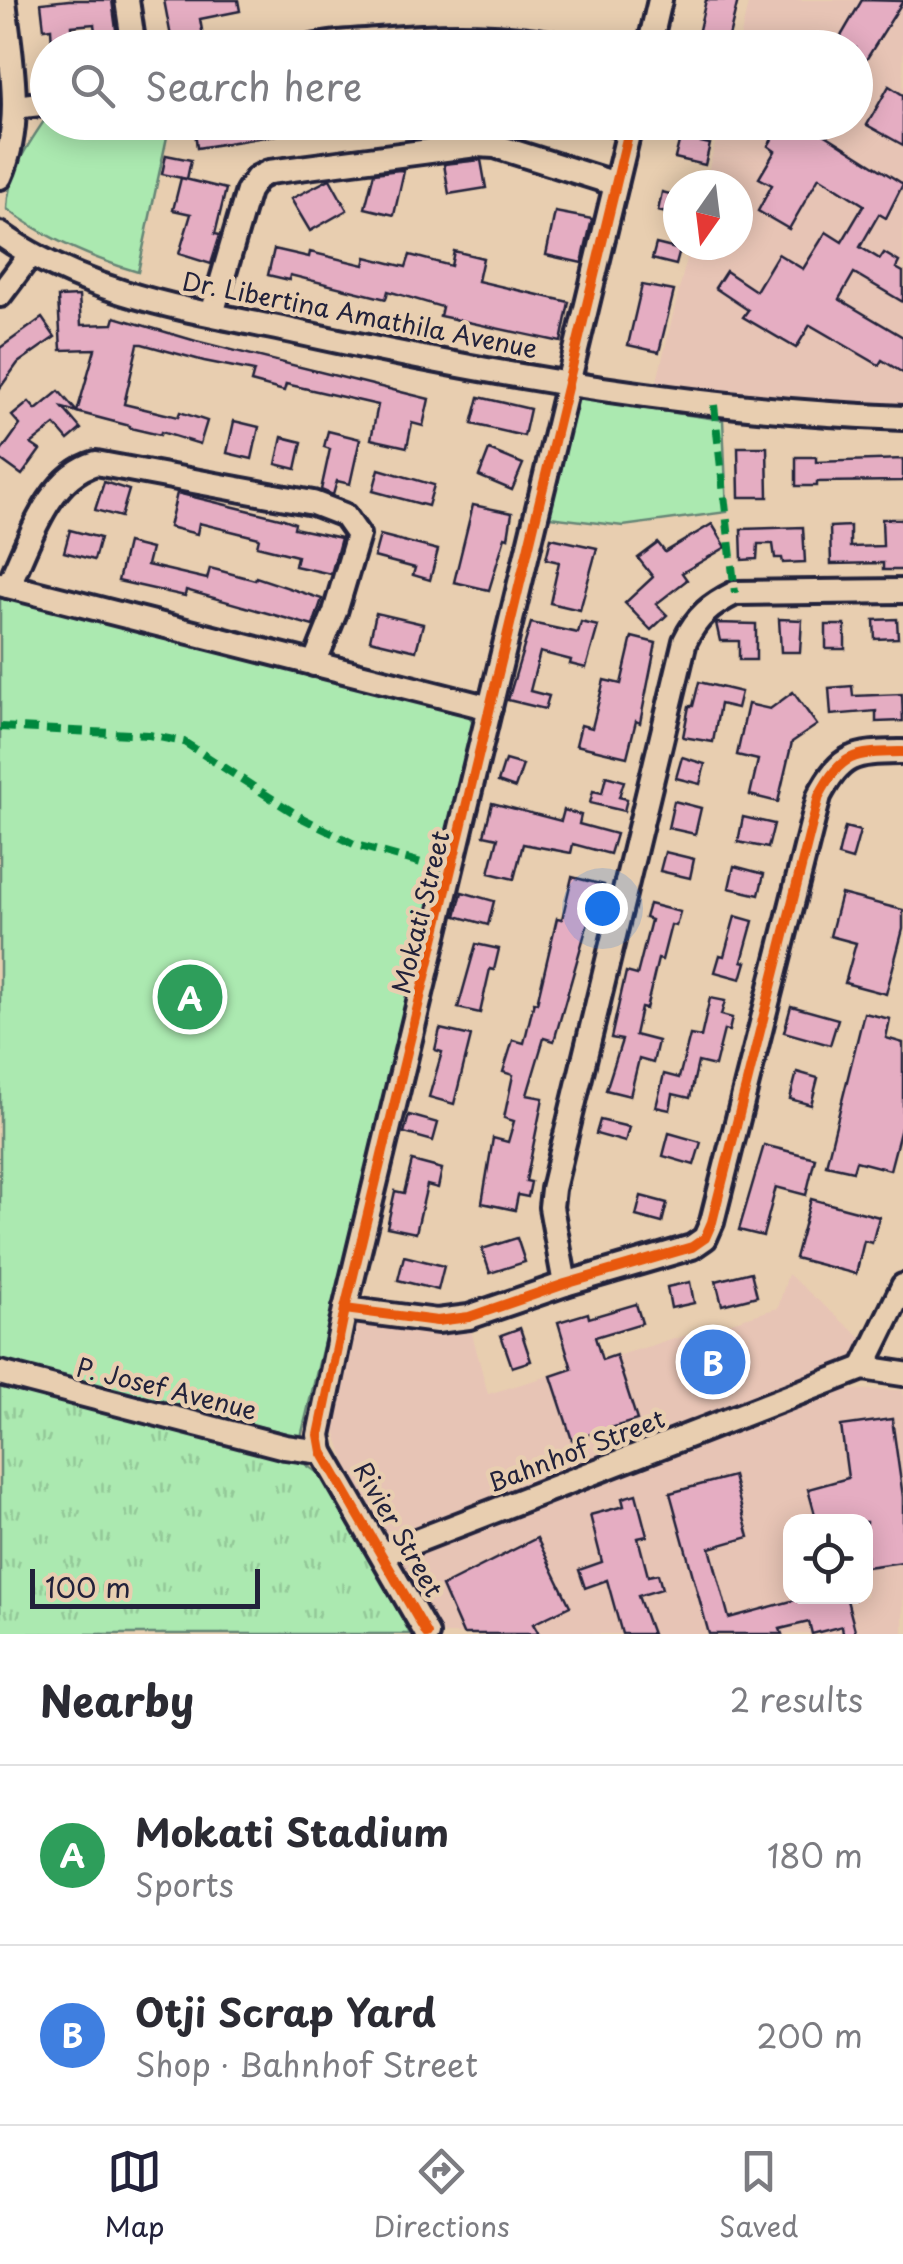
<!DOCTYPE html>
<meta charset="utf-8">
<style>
body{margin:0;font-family:"Playpen Sans",sans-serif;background:#f7f7f7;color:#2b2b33}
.controls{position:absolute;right:30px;bottom:30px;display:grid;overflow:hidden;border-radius:20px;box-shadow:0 5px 25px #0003}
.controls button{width:90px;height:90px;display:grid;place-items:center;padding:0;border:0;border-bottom:2px solid #e1e1e2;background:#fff;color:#2b2b33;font:50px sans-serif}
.compass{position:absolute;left:663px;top:170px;width:90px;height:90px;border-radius:50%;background:#fff;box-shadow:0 5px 25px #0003;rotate:194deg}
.scale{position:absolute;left:30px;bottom:25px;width:230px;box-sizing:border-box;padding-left:10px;border:5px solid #22223b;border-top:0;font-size:28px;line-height:35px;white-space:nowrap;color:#22223b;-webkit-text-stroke:8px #e8ceb0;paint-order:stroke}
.you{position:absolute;left:602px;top:908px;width:35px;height:35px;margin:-25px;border:8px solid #fff;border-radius:50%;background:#1a73e8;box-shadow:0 0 0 15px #1a73e833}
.badge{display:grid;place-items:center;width:65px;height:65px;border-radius:50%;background:#22223b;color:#fff;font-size:32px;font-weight:700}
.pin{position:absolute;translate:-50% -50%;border:5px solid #fff;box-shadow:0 2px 10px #0006}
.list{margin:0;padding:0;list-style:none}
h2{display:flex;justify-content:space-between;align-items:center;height:130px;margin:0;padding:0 40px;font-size:42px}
h2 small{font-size:32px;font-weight:400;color:#7c7c81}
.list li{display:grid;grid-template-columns:65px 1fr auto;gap:30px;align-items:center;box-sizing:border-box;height:180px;padding:0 40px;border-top:2px solid #e1e1e2}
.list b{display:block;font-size:38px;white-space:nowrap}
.list p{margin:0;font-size:32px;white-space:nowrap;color:#7c7c81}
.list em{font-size:32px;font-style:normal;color:#7c7c81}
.icon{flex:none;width:55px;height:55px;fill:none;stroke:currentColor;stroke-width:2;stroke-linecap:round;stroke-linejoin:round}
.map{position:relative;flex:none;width:903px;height:1634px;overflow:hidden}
.search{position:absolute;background:#fff;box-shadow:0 5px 25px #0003;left:30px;right:30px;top:30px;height:110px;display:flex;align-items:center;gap:25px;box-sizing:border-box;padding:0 35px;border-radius:55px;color:#7c7c81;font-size:38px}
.sheet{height:490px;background:#fff}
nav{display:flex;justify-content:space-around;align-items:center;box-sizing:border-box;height:140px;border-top:2px solid #e1e1e2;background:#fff;font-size:28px;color:#7c7c81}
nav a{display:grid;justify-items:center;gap:5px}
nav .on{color:#22223b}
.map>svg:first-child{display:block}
</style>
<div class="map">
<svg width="903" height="1634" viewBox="0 0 903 1634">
<defs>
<pattern id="grass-tufts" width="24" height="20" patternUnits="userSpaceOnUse" patternTransform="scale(2.5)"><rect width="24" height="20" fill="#abe9b0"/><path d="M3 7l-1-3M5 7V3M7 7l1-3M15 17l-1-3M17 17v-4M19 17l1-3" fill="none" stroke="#93c898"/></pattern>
</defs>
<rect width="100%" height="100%" fill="#e8ceb0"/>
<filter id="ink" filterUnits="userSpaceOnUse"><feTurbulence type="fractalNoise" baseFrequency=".01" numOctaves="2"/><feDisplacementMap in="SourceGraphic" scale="20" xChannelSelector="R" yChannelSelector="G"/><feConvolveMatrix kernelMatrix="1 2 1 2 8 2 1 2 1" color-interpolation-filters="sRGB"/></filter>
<g filter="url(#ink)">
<g fill="#e7c4b5" fill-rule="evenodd">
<polygon points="749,0 903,0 903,408 731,396 656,385 690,245 738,245 738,185 705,185 720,123 856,122 856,48 738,47"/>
<path d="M788 1274 861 1338 846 1390H903V1634H443L348 1469 334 1428 356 1326 471 1330 488 1394 778 1308ZM790 1522H866V1596H790Z"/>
</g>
<polygon fill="url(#grass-tufts)" stroke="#668676" stroke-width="2.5" points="0,1383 305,1464 328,1480 356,1525 410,1634 0,1634"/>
<g fill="#abe9b0" stroke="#668676" stroke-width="2.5">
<path d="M47 120 170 123 138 272C90 258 47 239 7 209 8 174 25 149 44 121Z"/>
<polygon points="574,398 723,420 727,512 623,526 549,517"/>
<polygon points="0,594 462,707 474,723 301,1437 0,1361"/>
</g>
<g fill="#e5adc2" stroke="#22223b" stroke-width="2.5">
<polygon points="69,0 112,0 118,44 97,46 94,24 72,26 73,48 52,48 51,28 44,29 41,3"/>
<polygon points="164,0 238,0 240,11 200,19 203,36 172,42"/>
<polygon points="706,0 738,0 728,41 698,34"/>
<polygon points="862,0 903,1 856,76 856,48 834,48"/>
<polygon points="889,86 903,95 903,145 867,125"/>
<polygon points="194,122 275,122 277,135 197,148"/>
<polygon points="569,122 615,122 612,138 568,127"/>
<polygon points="684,122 705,122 700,142 710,144 705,165 675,158"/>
<polygon points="782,122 805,122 903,184 886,218 879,214 860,247 880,259 884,253 899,262 896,268 903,272 903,302 854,273 839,299 903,337 903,373 882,360 879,365 810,325 796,348 743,317 748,310 715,288 726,271 756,291 778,254 803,269 826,232 842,242 864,205 819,177 789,229 758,211 772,185 759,178 775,151 768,146"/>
<polygon points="166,155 191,160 187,179 162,174"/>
<polygon points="481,160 486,188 449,194 444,164"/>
<polygon points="400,170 404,171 394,215 365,208 374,173"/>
<polygon points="181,178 226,189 215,234 220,235 211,264 179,254 191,214 173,210"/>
<polygon points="330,179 347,210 310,231 291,199"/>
<polygon points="662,192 678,196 678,216 658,211"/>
<polygon points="555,212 592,219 582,263 546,255"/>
<polygon points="656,244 680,250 676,265 652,259"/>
<polygon points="274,249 309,257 310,252 364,265 366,257 406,267 410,255 451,266 454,251 483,258 478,281 569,302 561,342 440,316 442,307 388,291 386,299 290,275 289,280 268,275"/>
<polygon points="642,285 674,291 659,352 628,345"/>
<polygon points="79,296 81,325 113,324 115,317 196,341 429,399 423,426 412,423 407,447 371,439 378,405 286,384 284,391 251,382 254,371 204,361 142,344 138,344 124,404 178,417 180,412 207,421 200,444 161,432 160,435 130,428 130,426 77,412 95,349 61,350 58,297"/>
<polygon points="42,318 55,337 18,363 0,388 0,348"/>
<polygon points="59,391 77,412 63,408 81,429 68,440 55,425 31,444 40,450 22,475 0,459 0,453 20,425 12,416 29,402 36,410"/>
<polygon points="479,397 530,409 524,436 472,424"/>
<polygon points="234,421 259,427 252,459 227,453"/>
<polygon points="328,431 360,439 350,484 337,481 333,495 321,490 330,449 324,447"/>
<polygon points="282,437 302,442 296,469 276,464"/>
<polygon points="738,447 767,447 768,497 739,497"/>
<polygon points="489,450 523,464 512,490 479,476"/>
<polygon points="796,457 816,457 816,462 903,459 903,481 817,482 817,486 796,486"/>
<polygon points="379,469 434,485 428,506 373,491"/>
<polygon points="104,482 129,490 121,517 95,510"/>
<polygon points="177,493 284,519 295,523 294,528 341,538 331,574 295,566 297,556 257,546 259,538 199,523 197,534 169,527"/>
<polygon points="473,505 512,513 508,538 505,537 489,590 454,582"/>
<polygon points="882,519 903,519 903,570 883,570 883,563 831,564 830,527 850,526 850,547 883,546"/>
<polygon points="712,524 726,547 682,573 687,580 656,604 667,615 651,630 625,603 653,577 638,558 658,543 665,552"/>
<polygon points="803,527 805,562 783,563 782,558 775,558 773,544 758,544 757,559 742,560 741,529"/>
<polygon points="70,530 100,538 94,560 64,552"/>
<polygon points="380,535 438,550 430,580 413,575 415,568 374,557"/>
<polygon points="551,538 597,548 580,610 550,603 559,562 546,559"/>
<polygon points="127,543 151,549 147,565 207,579 210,568 255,580 256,577 322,599 313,626 186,590 185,596 118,581"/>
<polygon points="376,613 423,624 416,651 370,640"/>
<polygon points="779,619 802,620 800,652 781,652"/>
<polygon points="897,619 898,638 875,639 874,620"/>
<polygon points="581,622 598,626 586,668 570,664 571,660 540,652 530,691 549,696 545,709 508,700 531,623 578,633"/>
<polygon points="716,623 756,624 756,660 739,660 739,641 720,641"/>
<rect x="826" y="625" width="19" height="24"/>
<polygon points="632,637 656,643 640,723 636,721 627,757 576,745 581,725 592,728 604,680 621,684"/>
<polygon points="699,682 741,692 737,708 720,704 713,742 683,737 689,706 693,706"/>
<polygon points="852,686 853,696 902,694 903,721 876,722 876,711 831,715 829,688"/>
<polygon points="793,692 817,725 792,742 778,802 750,795 758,760 737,755 748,704 770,709"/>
<polygon points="682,757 705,764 700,784 676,778"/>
<polygon points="505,760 523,765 515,788 498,782"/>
<polygon points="606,776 624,781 619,797 627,799 624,811 590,803 593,791 602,793"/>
<polygon points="674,801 701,808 695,834 668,828"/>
<polygon points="492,803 561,821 564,810 581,815 579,824 616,834 610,854 573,844 571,853 523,844 514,879 489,873 498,838 484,835"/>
<polygon points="743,817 774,824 768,848 738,842"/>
<polygon points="845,827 860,831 852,860 838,856"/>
<polygon points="665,852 694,859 690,878 660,871"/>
<polygon points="734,866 764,874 759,895 729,888"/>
<polygon points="572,877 604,885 599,906 593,905 554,1041 544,1038 527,1095 543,1098 526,1181 531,1182 528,1197 518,1195 515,1210 482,1203 493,1138 508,1142 514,1121 504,1118 513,1075 503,1072 513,1040 524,1043 534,1002 537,1003 557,918 562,919"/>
<polygon points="462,892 494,901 488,925 456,916"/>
<polygon points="841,894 903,910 903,929 886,994 845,983 856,943 830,936"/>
<polygon points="649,904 680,912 676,926 671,925 662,960 658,959 646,1009 641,1008 635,1035 658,1041 653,1063 639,1059 630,1096 606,1090 622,1040 611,1038 626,972 637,975 651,920 645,918"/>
<polygon points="735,916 753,921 742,961 746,962 741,979 715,972 720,955 724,956"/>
<polygon points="476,944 499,949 494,970 490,969 480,1013 458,1008"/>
<polygon points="710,998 725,1001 721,1015 732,1018 729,1031 724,1030 715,1066 698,1062 690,1098 673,1094 670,1110 656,1107 664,1074 679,1078 690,1035 701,1037"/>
<polygon points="791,1006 838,1019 830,1045 784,1032"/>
<polygon points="864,1013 890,1019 886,1038 903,1043 903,1120 890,1170 856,1161 853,1171 826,1165"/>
<polygon points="440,1029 471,1036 454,1104 429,1097 442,1052 435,1050"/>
<polygon points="797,1072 818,1078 811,1105 790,1099"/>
<polygon points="409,1115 438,1123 433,1141 404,1133"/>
<polygon points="600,1120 629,1127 625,1142 596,1134"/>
<polygon points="669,1133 701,1142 694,1165 663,1156"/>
<polygon points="764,1145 815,1158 806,1195 776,1187 763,1236 739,1230"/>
<polygon points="412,1161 442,1169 438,1188 427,1185 416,1233 387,1227 395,1191 404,1193"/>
<polygon points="641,1196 667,1203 662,1223 636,1216"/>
<polygon points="811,1199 879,1217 872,1243 864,1241 856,1274 795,1258"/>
<polygon points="517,1238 525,1262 490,1273 482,1249"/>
<polygon points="404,1256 444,1266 438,1290 398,1280"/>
<polygon points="751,1272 757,1296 722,1305 716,1281"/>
<polygon points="690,1282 694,1303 671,1308 667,1287"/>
<polygon points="636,1304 642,1323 595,1337 602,1360 616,1355 637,1420 572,1440 551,1376 572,1369 558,1322 588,1313 589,1318"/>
<polygon points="520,1328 531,1361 512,1367 501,1335"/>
<polygon points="892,1419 903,1497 903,1562 866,1567 866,1522 817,1522 808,1489 848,1478 841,1426"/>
<polygon points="733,1476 749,1537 710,1548 729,1618 810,1596 846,1596 856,1634 843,1634 842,1626 812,1634 809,1622 780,1629 782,1634 709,1634 670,1493"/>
<polygon points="636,1494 647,1536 638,1538 648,1576 658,1574 662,1589 638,1596 652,1634 622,1634 607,1580 585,1588 579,1570 602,1562 590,1515 624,1506 622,1498"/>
<polygon points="537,1538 570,1606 533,1624 539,1634 463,1634 442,1586"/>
</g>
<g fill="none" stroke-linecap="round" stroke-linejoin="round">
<defs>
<g id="minor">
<polyline points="127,0 134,48"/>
<path d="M308 48C331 42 355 42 378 40 445 34 509 33 574 48"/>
<polyline points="649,48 660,0"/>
<polyline points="15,107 48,103"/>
<path d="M0 177C25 121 10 59 4 0"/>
<path d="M0 234C89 297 197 311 301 333 499 376 700 410 903 418"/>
<polyline points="0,295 30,255"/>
<polyline points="212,314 248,191 257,178 269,172 476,145 495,146 616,184"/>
<polyline points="0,584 490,708"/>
<path d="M8 586C29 543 47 477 96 463L313 503 344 515 358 535 335 612 314 664"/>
<path d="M565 1284 551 1207 553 1189 685 641C697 616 711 605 735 593L903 591"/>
<path d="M345 1309 437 1321 469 1317 565 1284 692 1247 705 1238 712 1222 819 796C842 752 855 753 903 752"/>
<polyline points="863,1368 903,1286"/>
<polyline points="0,1373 285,1447 322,1452"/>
<polyline points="383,1554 863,1368 903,1374"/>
<polyline points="427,1634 322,1452 319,1435 345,1309 631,122"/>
</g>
</defs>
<use href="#minor" stroke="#22223b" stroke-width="30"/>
<use href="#minor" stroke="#e8ceb0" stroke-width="22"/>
<g stroke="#00873e" stroke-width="8" stroke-dasharray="15 8" stroke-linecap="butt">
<polyline points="714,405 735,593"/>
<polyline points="0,727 149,735 184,742 302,818 356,845 450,871"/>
</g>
<defs>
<g id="cycleway">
<path d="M345 1309 437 1321 469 1317 565 1284 692 1247 705 1238 712 1222 819 796C842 752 855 753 903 752"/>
<polyline points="427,1634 322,1452 319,1435 345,1309 631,122"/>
</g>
</defs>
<use href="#cycleway" stroke="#e8ceb0" stroke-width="16"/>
<use href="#cycleway" stroke="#e8590c" stroke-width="10"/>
</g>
</g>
<g text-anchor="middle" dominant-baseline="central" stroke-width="9" stroke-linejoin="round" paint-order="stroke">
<g font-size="25" fill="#22223b" stroke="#e8ceb0">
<text transform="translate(360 314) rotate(11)">Dr. Libertina Amathila Avenue</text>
<text transform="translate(420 912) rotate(-76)">Mokati Street</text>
<text transform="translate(167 1388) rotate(14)">P. Josef Avenue</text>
<text transform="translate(576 1450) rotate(-21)">Bahnhof Street</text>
<text transform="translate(399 1529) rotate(60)">Rivier Street</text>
</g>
</g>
</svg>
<div class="controls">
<button><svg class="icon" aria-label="locate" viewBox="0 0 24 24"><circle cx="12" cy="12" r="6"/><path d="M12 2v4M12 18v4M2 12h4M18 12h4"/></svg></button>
</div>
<svg class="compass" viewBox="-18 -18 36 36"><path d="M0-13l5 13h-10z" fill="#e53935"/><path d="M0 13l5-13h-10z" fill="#7c7c81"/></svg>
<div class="scale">100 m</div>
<div class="you"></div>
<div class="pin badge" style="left:190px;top:997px;background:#2e9e5b">A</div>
<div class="pin badge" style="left:713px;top:1362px;background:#3f7fe0">B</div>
<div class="search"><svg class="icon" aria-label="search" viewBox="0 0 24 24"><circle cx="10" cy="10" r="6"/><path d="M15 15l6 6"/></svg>Search here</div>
</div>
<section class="sheet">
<h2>Nearby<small>2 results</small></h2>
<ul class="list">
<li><span class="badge" style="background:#2e9e5b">A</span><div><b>Mokati Stadium</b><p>Sports</p></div><em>180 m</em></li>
<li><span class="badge" style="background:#3f7fe0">B</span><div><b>Otji Scrap Yard</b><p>Shop · Bahnhof Street</p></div><em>200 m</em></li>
</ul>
</section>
<nav>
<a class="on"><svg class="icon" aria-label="map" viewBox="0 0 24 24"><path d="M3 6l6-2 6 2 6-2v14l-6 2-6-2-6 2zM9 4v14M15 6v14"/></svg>Map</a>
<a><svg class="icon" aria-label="directions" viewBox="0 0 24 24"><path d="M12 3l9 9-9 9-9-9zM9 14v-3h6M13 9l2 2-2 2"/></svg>Directions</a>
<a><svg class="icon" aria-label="saved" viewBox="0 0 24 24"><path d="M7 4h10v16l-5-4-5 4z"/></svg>Saved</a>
</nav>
